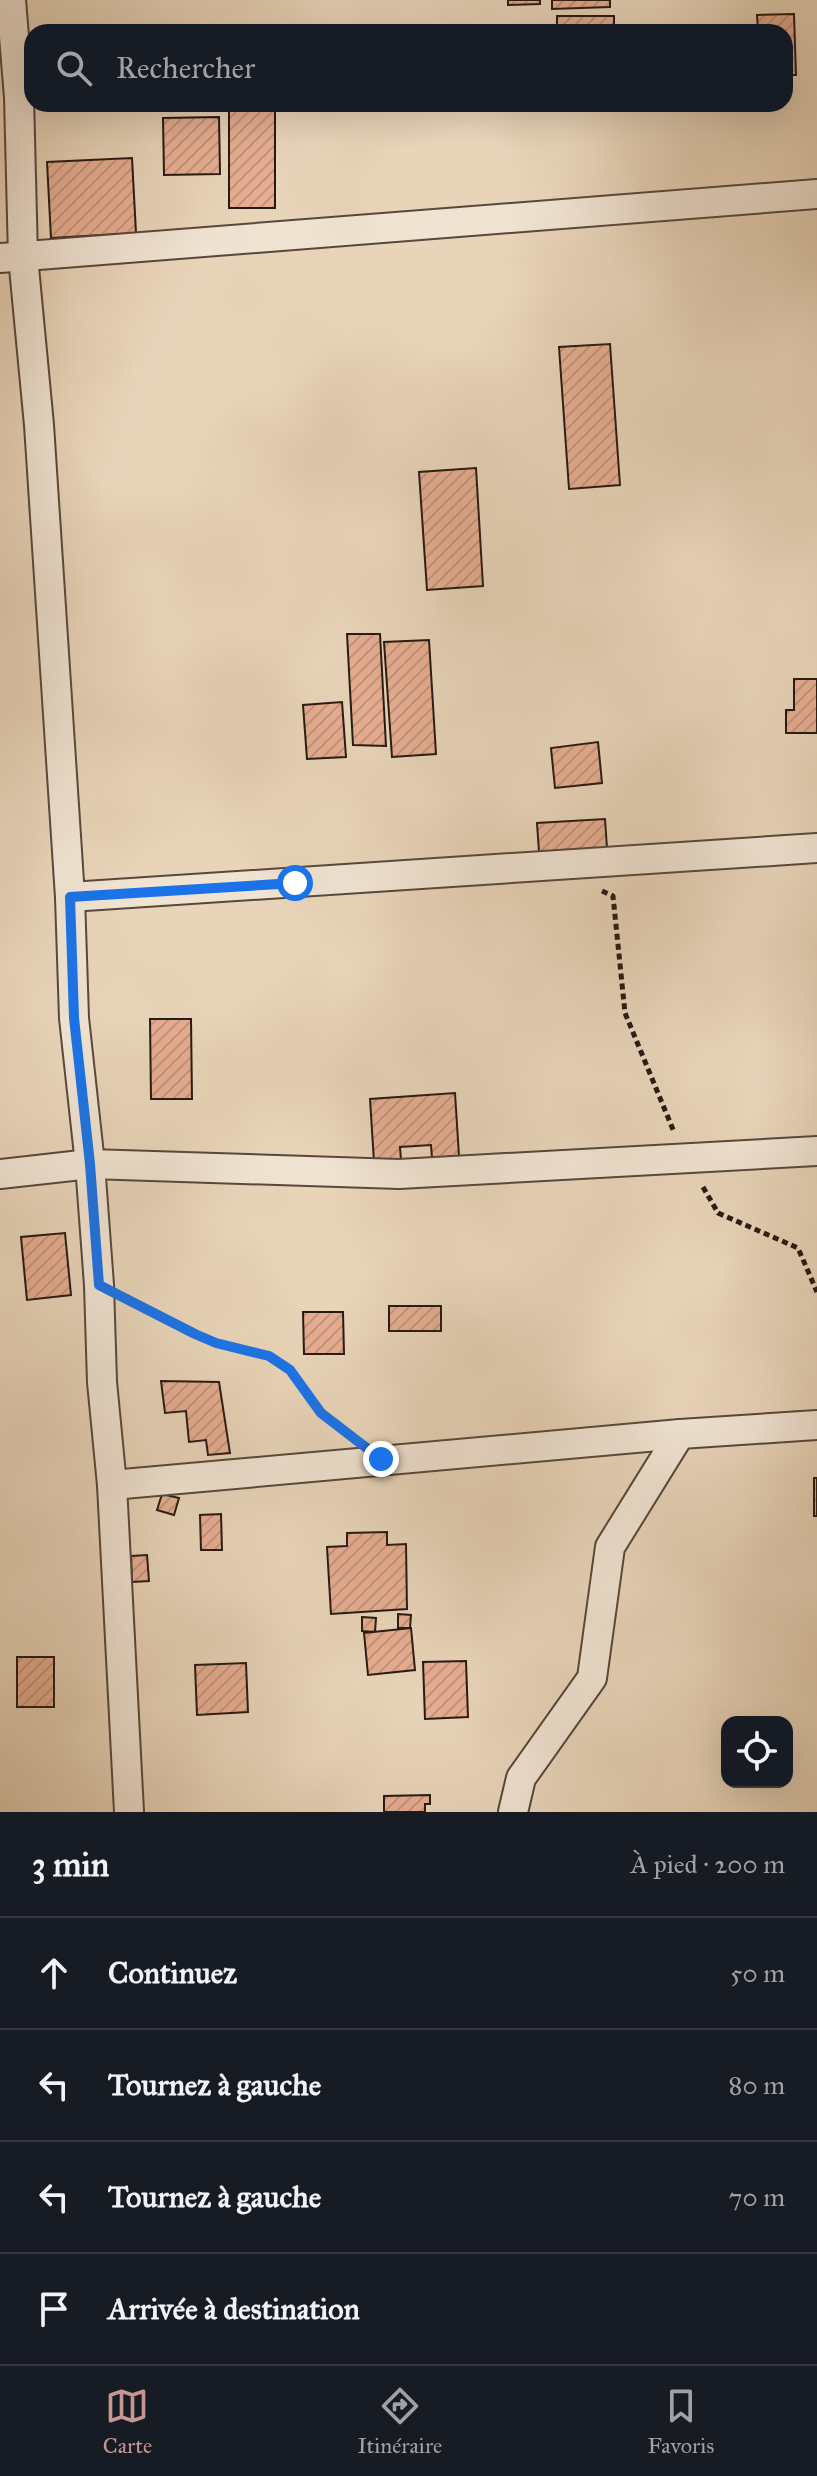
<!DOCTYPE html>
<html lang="fr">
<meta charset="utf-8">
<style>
body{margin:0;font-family:"IM FELL Great Primer",serif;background:#20242c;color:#f1f3f6}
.controls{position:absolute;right:24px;bottom:24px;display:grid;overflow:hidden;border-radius:16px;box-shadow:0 8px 32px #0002}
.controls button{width:72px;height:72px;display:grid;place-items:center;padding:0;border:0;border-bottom:2px solid #363941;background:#171b24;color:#f1f3f6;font:40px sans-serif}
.stop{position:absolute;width:24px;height:24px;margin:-18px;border:6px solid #1a73e8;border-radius:50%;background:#fff}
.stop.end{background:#1a73e8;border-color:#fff;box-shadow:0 2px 8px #0008}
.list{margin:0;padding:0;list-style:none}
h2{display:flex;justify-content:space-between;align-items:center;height:104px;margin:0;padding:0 32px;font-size:34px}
h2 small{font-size:26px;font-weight:400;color:#9ea1a6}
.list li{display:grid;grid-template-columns:52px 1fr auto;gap:24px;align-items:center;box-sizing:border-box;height:112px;padding:0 32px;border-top:2px solid #363941}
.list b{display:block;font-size:30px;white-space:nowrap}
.list em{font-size:26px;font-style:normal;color:#9ea1a6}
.icon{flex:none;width:44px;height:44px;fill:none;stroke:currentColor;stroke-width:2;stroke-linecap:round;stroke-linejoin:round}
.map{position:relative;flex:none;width:817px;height:1812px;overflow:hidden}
.search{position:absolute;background:#171b24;box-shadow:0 8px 32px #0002;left:24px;right:24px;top:24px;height:88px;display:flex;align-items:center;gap:20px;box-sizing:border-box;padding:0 28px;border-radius:24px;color:#9ea1a6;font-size:30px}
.sheet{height:552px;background:#171b24}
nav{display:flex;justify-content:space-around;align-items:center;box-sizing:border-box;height:112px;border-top:2px solid #363941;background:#171b24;font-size:22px;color:#9ea1a6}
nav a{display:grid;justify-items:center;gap:4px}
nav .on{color:#c59692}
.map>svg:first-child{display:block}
</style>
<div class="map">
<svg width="817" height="1812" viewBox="0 0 817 1812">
<defs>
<pattern id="building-hatch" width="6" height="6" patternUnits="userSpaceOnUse" patternTransform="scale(2)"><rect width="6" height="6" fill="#e6ad91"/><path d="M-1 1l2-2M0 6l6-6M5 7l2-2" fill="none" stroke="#c5947c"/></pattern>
</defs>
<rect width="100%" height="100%" fill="#e8d4b9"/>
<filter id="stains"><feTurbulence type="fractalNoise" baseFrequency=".0025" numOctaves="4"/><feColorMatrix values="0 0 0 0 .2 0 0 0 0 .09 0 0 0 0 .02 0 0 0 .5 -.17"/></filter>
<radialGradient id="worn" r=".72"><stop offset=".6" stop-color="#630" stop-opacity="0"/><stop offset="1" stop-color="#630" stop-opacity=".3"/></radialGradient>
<g fill="url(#building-hatch)" stroke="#271a12" stroke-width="2">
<polygon points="508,0 540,0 540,4 508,5"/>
<polygon points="552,0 610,0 610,7 552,9"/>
<polygon points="794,14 796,75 785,75 785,32 758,32 757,15"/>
<rect x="557" y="16" width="57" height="16"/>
<polygon points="330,26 331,32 286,32 286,27"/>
<polygon points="287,104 332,104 332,106 287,107"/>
<rect x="229" y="111" width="46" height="97"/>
<polygon points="219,117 220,174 164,175 163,118"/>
<polygon points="132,158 136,233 51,238 47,162"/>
<polygon points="610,344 620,485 569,489 559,347"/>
<polygon points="476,468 483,586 427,590 419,472"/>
<polygon points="347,634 380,634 386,746 353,745"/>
<polygon points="429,640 436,754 392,757 384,642"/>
<polygon points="794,679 817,679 817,733 786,733 786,710 794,710"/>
<polygon points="342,702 346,757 307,759 303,705"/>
<polygon points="598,742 602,783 555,788 551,748"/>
<polygon points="605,819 607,848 539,852 537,823"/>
<polygon points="150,1019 191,1019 192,1099 151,1099"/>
<polygon points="455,1093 459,1156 432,1158 431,1145 400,1147 401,1160 374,1162 370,1099"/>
<polygon points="65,1233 71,1295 27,1300 21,1237"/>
<rect x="389" y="1306" width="52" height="25"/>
<polygon points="303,1312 343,1312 344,1354 304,1354"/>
<polygon points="161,1381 219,1382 230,1453 208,1455 206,1440 189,1442 186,1411 165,1413"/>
<rect x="814" y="1478" width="3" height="38"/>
<polygon points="162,1494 179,1498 174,1515 157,1510"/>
<polygon points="221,1514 222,1550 201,1550 200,1515"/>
<polygon points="387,1532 387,1545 406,1544 407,1609 331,1614 327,1547 347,1546 347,1533"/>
<polygon points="147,1555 149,1581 132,1582 131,1556"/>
<polygon points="398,1614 411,1615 410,1628 398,1628"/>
<polygon points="362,1617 376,1618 375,1632 362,1631"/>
<polygon points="411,1628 415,1670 368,1675 364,1633"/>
<rect x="17" y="1657" width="37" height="50"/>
<polygon points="466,1661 468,1717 425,1719 423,1662"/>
<polygon points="246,1663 248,1712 197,1715 195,1665"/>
<polygon points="430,1795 430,1804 425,1804 425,1812 384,1812 384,1796"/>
</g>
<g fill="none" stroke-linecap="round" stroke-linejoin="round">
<defs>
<g id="street">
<polyline points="11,0 19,97 23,257 39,425 70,897 74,1018 90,1164 99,1285 102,1382 112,1485 129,1812"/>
<polyline points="0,258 817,194"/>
<polyline points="70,897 817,848"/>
<polyline points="0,1174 90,1164 399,1174 817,1151"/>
<polyline points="112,1485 680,1434 817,1425"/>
<polyline points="513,1812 521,1778 592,1678 610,1547 680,1434"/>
</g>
</defs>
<use href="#street" stroke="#57483c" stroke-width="32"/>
<g stroke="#271a12" stroke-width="5" stroke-dasharray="6 4" stroke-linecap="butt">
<polyline points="602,891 613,896 625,1013 674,1132"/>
<polyline points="703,1187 718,1213 798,1248 817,1292"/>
<polyline points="128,1300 216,1343 269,1356 290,1370 321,1413 348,1435"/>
</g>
<use href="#street" stroke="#f0e3d2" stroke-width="28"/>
</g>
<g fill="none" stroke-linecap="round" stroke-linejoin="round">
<polyline stroke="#1a73e8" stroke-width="10" points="295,883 70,897 74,1018 90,1164 99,1285 195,1334 216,1343 269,1356 290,1370 321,1413 381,1459"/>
</g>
<rect width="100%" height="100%" filter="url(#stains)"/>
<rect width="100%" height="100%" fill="url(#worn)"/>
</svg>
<div class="controls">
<button><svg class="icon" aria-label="locate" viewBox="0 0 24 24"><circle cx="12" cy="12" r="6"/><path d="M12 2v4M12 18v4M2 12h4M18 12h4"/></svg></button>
</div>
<div class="stop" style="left:295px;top:883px"></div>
<div class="stop end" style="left:381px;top:1459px"></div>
<div class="search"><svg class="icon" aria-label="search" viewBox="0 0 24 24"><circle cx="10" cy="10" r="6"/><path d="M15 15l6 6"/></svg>Rechercher</div>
</div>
<section class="sheet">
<h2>3 min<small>À pied · 200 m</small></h2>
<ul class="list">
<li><svg class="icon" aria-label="ahead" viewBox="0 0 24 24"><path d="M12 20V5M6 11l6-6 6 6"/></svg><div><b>Continuez</b></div><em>50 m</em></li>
<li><svg class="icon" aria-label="left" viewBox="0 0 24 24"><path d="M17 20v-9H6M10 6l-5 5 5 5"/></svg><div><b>Tournez à gauche</b></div><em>80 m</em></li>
<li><svg class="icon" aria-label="left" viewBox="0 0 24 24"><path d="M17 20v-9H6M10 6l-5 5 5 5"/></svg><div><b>Tournez à gauche</b></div><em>70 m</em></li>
<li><svg class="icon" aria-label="arrive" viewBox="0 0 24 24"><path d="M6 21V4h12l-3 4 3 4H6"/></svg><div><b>Arrivée à destination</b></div></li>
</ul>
</section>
<nav>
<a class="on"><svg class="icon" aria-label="map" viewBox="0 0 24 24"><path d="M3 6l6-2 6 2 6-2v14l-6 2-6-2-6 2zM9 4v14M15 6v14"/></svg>Carte</a>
<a><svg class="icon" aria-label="directions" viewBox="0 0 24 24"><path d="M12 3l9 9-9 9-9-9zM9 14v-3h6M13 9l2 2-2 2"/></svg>Itinéraire</a>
<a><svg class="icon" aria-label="saved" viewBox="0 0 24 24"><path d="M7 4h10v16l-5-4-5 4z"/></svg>Favoris</a>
</nav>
